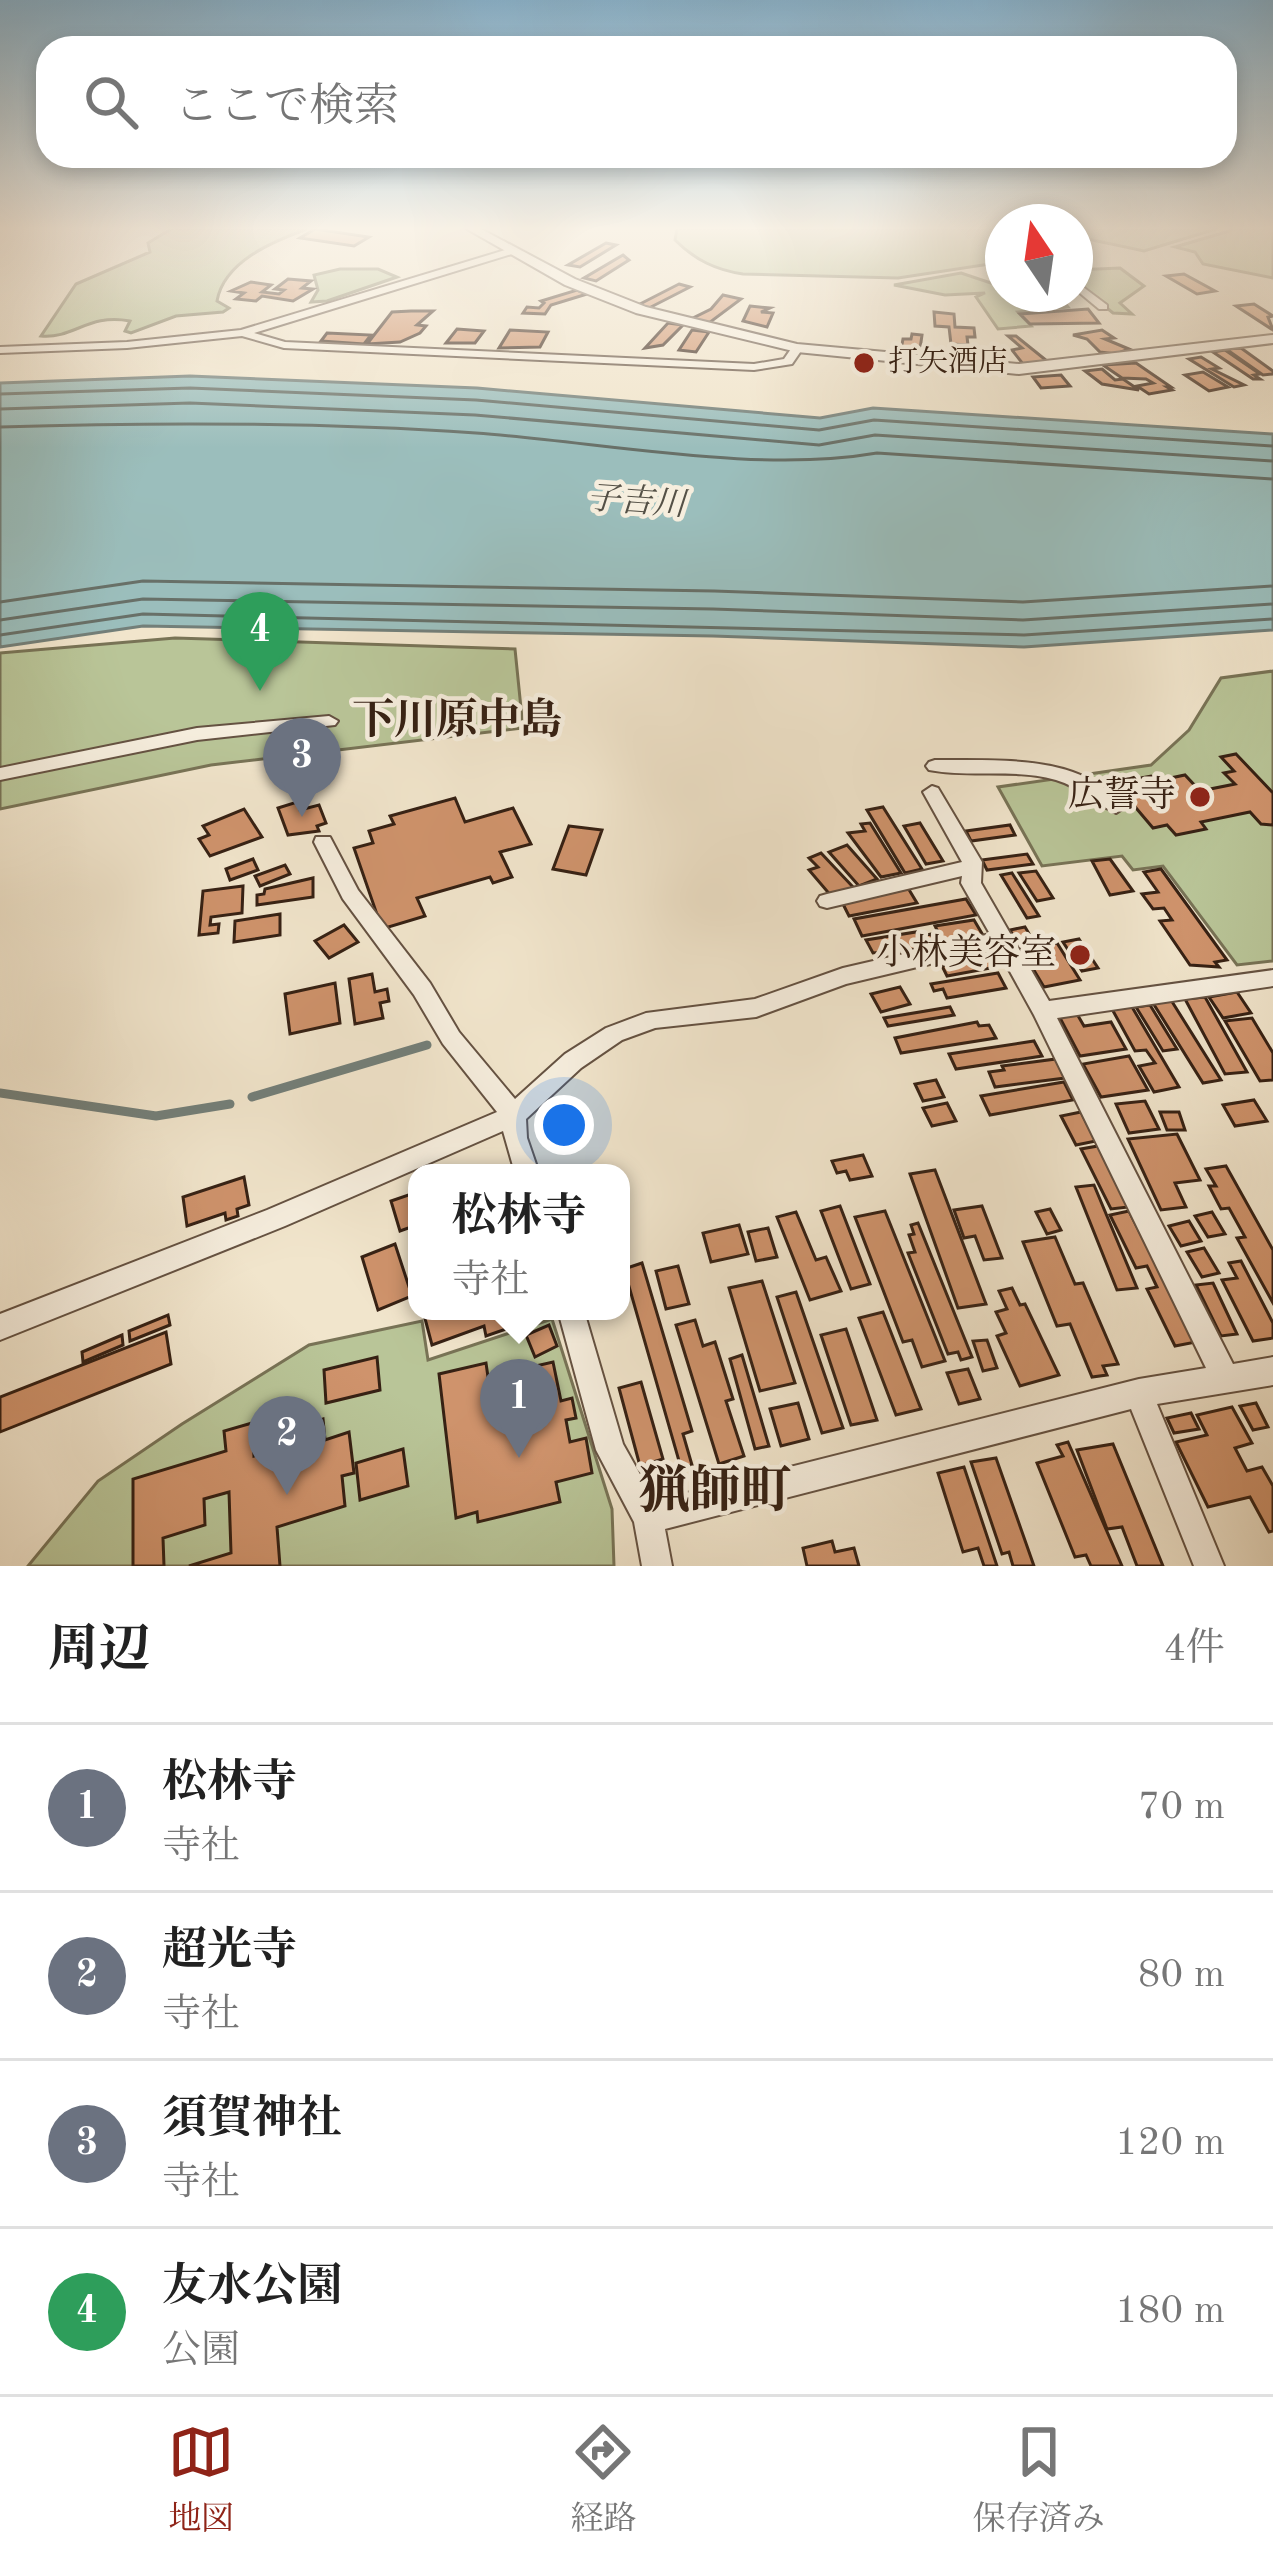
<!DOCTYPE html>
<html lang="ja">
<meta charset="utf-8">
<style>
body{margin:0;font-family:"Old Standard TT","Noto Serif JP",serif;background:#f6f6f6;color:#222}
.compass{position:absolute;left:985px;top:204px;width:108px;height:108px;border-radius:50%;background:#fff;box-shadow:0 6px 18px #0003;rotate:347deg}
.you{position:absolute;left:564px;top:1125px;width:42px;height:42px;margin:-30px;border:9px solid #fff;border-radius:50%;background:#1a73e8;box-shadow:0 0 0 18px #1a73e833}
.badge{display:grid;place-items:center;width:78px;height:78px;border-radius:50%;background:#8f2418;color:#fff;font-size:39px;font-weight:700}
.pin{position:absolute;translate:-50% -99px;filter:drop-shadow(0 3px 6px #0008)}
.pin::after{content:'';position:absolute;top:63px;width:42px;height:36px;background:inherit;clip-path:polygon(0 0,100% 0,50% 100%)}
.popup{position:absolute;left:408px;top:1164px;width:222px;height:156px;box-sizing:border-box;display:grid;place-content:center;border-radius:24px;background:#fff;filter:drop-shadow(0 3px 9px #0005);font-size:39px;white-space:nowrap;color:#767676}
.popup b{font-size:45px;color:#222}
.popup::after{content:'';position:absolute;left:50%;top:100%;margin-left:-24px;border:24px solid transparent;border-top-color:#fff}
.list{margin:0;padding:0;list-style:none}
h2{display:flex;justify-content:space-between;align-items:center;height:156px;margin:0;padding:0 48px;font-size:51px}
h2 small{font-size:39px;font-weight:400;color:#767676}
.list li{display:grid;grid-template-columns:78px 1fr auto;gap:36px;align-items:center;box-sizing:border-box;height:168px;padding:0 48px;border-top:3px solid #e0e0e0}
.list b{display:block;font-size:45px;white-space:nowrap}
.list p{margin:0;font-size:39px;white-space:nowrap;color:#767676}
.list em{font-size:39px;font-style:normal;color:#767676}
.icon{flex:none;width:66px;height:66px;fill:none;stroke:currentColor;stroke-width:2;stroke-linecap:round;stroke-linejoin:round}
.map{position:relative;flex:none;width:1273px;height:1566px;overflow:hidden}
.search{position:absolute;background:#fff;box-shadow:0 6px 18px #0003;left:36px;right:36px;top:36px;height:132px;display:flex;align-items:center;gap:30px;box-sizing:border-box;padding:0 42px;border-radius:36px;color:#767676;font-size:45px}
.sheet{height:828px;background:#fff}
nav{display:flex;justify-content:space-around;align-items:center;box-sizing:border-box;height:168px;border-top:3px solid #e0e0e0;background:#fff;font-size:33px;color:#767676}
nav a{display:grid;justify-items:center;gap:6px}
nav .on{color:#8f2418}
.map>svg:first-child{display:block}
</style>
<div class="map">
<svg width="1273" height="1566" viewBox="0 0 1273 1566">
<rect width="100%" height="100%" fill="#f1e5cc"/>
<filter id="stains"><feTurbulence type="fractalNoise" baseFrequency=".00167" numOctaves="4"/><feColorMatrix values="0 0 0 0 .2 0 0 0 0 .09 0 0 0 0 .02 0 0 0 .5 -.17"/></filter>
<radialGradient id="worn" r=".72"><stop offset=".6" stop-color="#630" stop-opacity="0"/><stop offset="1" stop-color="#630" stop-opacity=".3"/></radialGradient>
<g fill="#b9c598" stroke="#787356" stroke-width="3">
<path d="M171 229H307C274 241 224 261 217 301L229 308 223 312 176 316 131 333 125 331 130 321C88 313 74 339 41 336L76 284 150 252 148 243Z"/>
<path d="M677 229H1003V262L898 278 743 274C716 270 695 260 675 240Z"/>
<polygon points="1078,229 1216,229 1144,251 1088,239 1075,241"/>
<polygon points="1236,229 1273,229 1273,278 1203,264 1195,252 1175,247"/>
<polygon points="1120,268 1144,286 1120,303 1132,314 1113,313 1075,282 1075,270"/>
<polygon points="340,269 378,269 397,277 327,301 311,302 318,290 314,275"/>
<polygon points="961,273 1003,287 1003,294 1057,294 1068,307 1018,312 1031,326 998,329 976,297 985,293 945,295 894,285"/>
<polygon points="175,638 515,649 523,728 211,765 0,809 0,653"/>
<polygon points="1273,671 1273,961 1237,965 1163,866 1133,870 1122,856 1042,866 998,787 1151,765 1189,730 1221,678"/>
<polygon points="552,1319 612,1509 614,1566 28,1566 98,1481 182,1424 309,1345 422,1321 428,1360"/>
</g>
<polygon fill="#9bbebc" stroke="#737f79" stroke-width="3" points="190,376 477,388 820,418 873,408 1273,434 1273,630 1024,647 713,636 143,626 0,647 0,383"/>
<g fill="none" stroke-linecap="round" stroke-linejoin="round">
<g stroke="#687068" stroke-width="3">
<polyline points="0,394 190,388 476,400 819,430 874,420 1273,446"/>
<polyline points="0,409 190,403 475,415 819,445 875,435 1273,461"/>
<path d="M0 427C159 422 317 422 476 433 601 442 756 474 877 453L1273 479"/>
<polyline points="0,602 143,581 714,591 1023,602 1273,586"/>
<polyline points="0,620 143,599 713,609 1023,620 1273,604"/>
<polyline points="0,635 143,614 1024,635 1273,619"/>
</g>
<g stroke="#737f79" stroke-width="9">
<polyline points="0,1093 156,1116 230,1104"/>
<polyline points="252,1097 427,1045"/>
</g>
</g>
<g fill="#cf936c" stroke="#362114" stroke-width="3">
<polygon points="315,229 369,237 354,246 300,238"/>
<polygon points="606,243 616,245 580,267 568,265"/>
<polygon points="623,255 629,260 596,281 584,278"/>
<polygon points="1184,274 1215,291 1197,294 1166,276"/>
<polygon points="288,279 311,281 302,288 313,289 293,301 262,296 256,301 236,299 244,293 231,291 251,282 271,285 262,292 279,294 284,290 275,289"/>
<polygon points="679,284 690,287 649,308 638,305"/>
<polygon points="577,290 587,294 551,305 545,314 523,313 527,307 539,308 544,303 541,301"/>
<polygon points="723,295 741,299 709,323 691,319 711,309"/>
<polygon points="1254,304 1273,316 1268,317 1273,330 1236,306"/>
<polygon points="750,306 770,308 761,312 773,313 767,327 743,321"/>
<polygon points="1088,309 1099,323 1030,324 1020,314"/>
<polygon points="411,311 433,311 417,325 426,326 420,333 400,342 367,344 392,312"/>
<polygon points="934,312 954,314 955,327 974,328 975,337 967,337 968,345 951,344 949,327 935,326"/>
<polygon points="668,323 683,325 663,345 645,348"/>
<polygon points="457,329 484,331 475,343 446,343"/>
<polygon points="510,330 548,332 540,347 499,348"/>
<polygon points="692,330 709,332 696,352 679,350"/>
<polygon points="1102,330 1114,338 1105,339 1129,349 1116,354 1100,352 1087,339 1073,335"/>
<polygon points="327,333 371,335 364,344 321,341"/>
<polygon points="912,334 922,335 919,356 900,355 903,339 911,339"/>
<polygon points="1008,336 1016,336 1047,361 1023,364 1012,350 1022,348"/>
<polygon points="1241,348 1273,371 1273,374 1263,375 1226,349"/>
<polygon points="1225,350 1260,374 1254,375 1260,379 1253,379 1213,352"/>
<polygon points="1201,357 1219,368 1212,369 1244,385 1234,387 1189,359"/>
<polygon points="1136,363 1171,387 1167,387 1172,390 1149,394 1137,386 1153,383 1146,379 1122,378 1103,365"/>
<polygon points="1102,369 1115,380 1123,379 1139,390 1102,384 1085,371"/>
<polygon points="1203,372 1228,387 1209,391 1185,375"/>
<polygon points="1061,375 1070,386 1041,388 1033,377"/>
<polygon points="1236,754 1273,793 1273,825 1261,824 1250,812 1201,822 1206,829 1176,835 1167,825 1153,828 1120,789 1129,787 1124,781 1151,776 1156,781 1185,775 1200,791 1235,784 1224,773 1234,771 1221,757"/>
<polygon points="455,798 465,822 513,808 531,844 500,852 512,877 493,883 490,877 417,898 425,916 382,929 354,848 373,843 369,831 394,824 390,816"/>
<polygon points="297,802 300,810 319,805 326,823 317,826 319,831 288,835 278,808"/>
<polygon points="883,807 922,869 905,873 867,810"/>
<polygon points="244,809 262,837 210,856 199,839 209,835 203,826"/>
<polygon points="870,823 901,873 881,877 848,833 865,831 861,824"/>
<polygon points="920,823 943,861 926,864 904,826"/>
<polygon points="1010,825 1015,835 971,841 966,831"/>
<polygon points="569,826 602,830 586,875 553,869"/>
<polygon points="847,845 877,879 859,886 829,852"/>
<polygon points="821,853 853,887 832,897 809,870 818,867 809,858"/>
<polygon points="1027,854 1033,864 987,870 982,860"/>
<polygon points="253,859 258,870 230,880 226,869"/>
<polygon points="1110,859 1133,891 1110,895 1092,861"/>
<polygon points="285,865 290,874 260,886 255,876"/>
<polygon points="1161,869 1227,960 1215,962 1219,967 1190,965 1160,921 1172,920 1164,908 1153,909 1142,894 1158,892 1144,872"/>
<polygon points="1036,871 1053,898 1037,901 1019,873"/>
<polygon points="1012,873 1039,916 1027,918 1001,875"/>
<polygon points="313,878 313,897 257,905 257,895 264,894 265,889"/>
<polygon points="243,886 242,913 211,917 210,925 219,924 218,933 199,935 203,891"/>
<polygon points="908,888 917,903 849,916 841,900"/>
<polygon points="966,899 976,915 862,936 854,919"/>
<polygon points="280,914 280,935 234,942 235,921"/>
<polygon points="974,920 984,937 944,944 935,926"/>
<polygon points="344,925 358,942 329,958 315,941"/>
<polygon points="1025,927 1037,947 1057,943 1080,980 1044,987 1010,930"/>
<polygon points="916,932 919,937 931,934 937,947 873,953 866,940"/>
<polygon points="1079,939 1098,968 1082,971 1063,942"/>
<polygon points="997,948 1007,965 947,976 942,966 966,962 962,955"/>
<polygon points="998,973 1006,988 947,998 943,989 934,991 931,984"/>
<polygon points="372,974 375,992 387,989 389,1001 380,1003 383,1018 355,1024 349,979"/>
<polygon points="335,983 340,1023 290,1034 285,994"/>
<polygon points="900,987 910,1004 881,1012 871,994"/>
<polygon points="1237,992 1251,1013 1223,1018 1209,997"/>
<polygon points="1205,997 1247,1072 1225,1074 1185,999"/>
<polygon points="1171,1000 1221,1080 1203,1083 1153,1003"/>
<polygon points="1150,1005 1177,1049 1163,1051 1136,1007"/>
<polygon points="950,1007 954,1015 888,1026 884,1018"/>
<polygon points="1132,1007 1179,1087 1154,1092 1139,1066 1155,1063 1146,1050 1135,1051 1112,1009"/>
<polygon points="1077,1014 1084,1026 1111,1022 1126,1049 1080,1056 1059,1016"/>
<polygon points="1252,1018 1273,1053 1273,1080 1260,1081 1225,1021"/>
<polygon points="977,1022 979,1026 989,1025 996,1038 901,1053 895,1038"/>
<polygon points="1034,1041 1042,1056 956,1069 949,1054"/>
<polygon points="1129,1056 1148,1090 1101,1097 1083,1064"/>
<polygon points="1056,1059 1065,1078 995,1087 989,1072 1004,1070 1002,1066"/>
<polygon points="936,1080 944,1097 923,1101 915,1084"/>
<polygon points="1064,1082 1073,1100 990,1115 981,1096"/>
<polygon points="1254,1100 1267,1121 1235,1126 1223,1105"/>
<polygon points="1145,1101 1159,1129 1129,1133 1116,1104"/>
<polygon points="947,1103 956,1121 932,1126 923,1108"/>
<polygon points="1081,1112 1096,1141 1076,1145 1061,1116"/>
<polygon points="1160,1112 1179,1112 1185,1130 1167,1130"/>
<polygon points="1177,1134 1200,1180 1175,1183 1186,1207 1161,1210 1128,1139"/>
<polygon points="1098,1146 1128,1207 1111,1209 1081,1149"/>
<polygon points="863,1155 872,1176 850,1180 846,1171 837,1173 832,1161"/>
<polygon points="1226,1166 1273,1250 1273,1303 1237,1238 1245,1237 1229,1208 1221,1209 1209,1186 1216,1186 1206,1169"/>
<polygon points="935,1170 986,1304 958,1308 910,1174"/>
<polygon points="244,1177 249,1205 237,1209 238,1216 226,1220 225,1213 187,1226 183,1197"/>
<polygon points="1094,1185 1137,1288 1117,1290 1076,1187"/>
<polygon points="417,1192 417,1225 400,1231 391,1201"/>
<polygon points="840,1206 870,1284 851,1289 821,1211"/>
<polygon points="982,1206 1002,1258 984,1260 975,1236 964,1238 954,1210"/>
<polygon points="1050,1209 1061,1230 1047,1234 1036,1212"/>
<polygon points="885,1211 945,1361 922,1367 912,1340 903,1342 855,1217"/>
<polygon points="1129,1211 1196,1342 1175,1346 1147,1289 1157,1287 1147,1266 1136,1268 1110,1215"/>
<polygon points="796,1212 816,1260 826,1257 841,1291 810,1300 777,1217"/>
<polygon points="1212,1212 1225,1234 1208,1237 1195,1216"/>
<polygon points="1189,1221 1201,1241 1181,1246 1169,1226"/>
<polygon points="918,1223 972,1357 961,1360 958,1352 948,1354 908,1253 915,1252 909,1235 914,1234 911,1225"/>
<polygon points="739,1225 748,1254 711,1262 703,1233"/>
<polygon points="768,1228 777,1257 756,1261 748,1232"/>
<polygon points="1055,1237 1075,1284 1083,1283 1118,1364 1103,1366 1107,1375 1092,1377 1070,1324 1057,1326 1023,1242"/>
<polygon points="395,1244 412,1296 378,1310 362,1257"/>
<polygon points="1204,1248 1219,1273 1202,1277 1187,1252"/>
<polygon points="1241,1261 1273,1323 1273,1338 1253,1341 1222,1280 1237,1278 1229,1263"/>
<polygon points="642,1263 692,1431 683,1434 692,1465 681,1468 624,1269"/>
<polygon points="678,1266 689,1304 666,1309 656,1271"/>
<polygon points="762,1281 795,1383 760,1391 729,1288"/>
<polygon points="1213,1283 1237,1334 1221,1336 1196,1285"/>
<polygon points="1012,1288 1020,1305 1025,1304 1059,1375 1020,1386 997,1336 1006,1333 996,1312 1007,1309 999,1291"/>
<polygon points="796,1292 843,1428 822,1433 777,1297"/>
<polygon points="423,1311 545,1311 546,1315 486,1336 484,1326 432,1345"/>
<polygon points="883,1312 921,1409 896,1415 859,1318"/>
<polygon points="168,1315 170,1325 130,1341 129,1331"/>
<polygon points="695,1320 703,1346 715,1342 733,1399 726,1401 744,1456 719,1464 676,1325"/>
<polygon points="549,1325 557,1346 535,1357 526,1335"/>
<polygon points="846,1329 877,1420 851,1425 821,1335"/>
<polygon points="166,1332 171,1364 0,1432 0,1397"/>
<polygon points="122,1335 123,1345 83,1362 82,1352"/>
<polygon points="987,1340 997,1368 983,1371 973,1341"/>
<polygon points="742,1355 769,1446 755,1449 730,1359"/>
<polygon points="377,1357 380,1390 326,1403 324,1370"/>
<polygon points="553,1362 561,1401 572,1398 576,1418 566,1420 570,1442 586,1438 592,1473 556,1482 560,1502 478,1522 477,1512 456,1518 439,1374 486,1363 488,1377"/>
<polygon points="968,1369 980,1399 959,1404 947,1373"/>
<polygon points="641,1382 663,1459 640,1466 619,1388"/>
<polygon points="798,1403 809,1439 781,1446 770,1409"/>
<polygon points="1256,1403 1268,1427 1253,1430 1240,1406"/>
<polygon points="1232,1407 1252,1443 1235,1448 1247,1471 1262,1467 1273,1486 1273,1531 1269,1532 1250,1497 1208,1507 1176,1442 1207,1435 1197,1415"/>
<polygon points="1191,1413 1199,1429 1174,1433 1167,1418"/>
<polygon points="323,1419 325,1440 349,1432 354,1473 342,1476 345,1506 277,1527 280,1566 189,1566 231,1553 229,1492 204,1499 205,1525 163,1538 164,1566 133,1566 133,1479 226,1451 224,1431 252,1423 254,1456 280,1448 279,1433"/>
<polygon points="1068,1442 1122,1566 1091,1566 1086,1555 1075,1557 1037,1463 1063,1456 1057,1445"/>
<polygon points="1113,1444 1163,1566 1137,1566 1122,1527 1107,1529 1077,1450"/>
<polygon points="403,1449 408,1486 360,1500 356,1463"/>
<polygon points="996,1458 1034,1566 1013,1566 1009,1552 1002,1554 971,1462"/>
<polygon points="964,1467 997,1566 984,1566 978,1548 963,1552 938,1473"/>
<polygon points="832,1541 835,1552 854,1548 859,1566 807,1566 803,1548"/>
</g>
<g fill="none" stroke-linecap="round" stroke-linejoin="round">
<defs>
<g id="minor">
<polygon points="512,248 517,251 515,253 254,333 285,342 754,364 784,359 793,346 803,348 792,364 754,370 284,348 242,336 127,348 0,353 0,347 127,342 241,330"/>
<polygon points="1075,281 1107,305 1107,309 1099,309 1075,289"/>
<polygon points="329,716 338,721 335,725 197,740 0,780 0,768 197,728"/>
<path d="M935 760C999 761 1080 753 1125 807L1116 813C1095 804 1080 787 1056 780 1014 768 971 778 929 770L926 766 929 762Z"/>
<polygon points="932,786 938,788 982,862 981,883 1049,1001 1273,970 1273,986 1057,1018 1233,1364 1273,1357 1273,1385 1157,1404 1224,1566 1194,1566 1131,1409 665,1529 672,1566 642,1566 634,1522 596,1450 558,1311 584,1311 623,1444 655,1501 1139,1379 1206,1368 1034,1015 997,948 846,984 756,1017 655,1028 622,1040 581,1068 526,1119 527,1138 539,1173 515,1173 503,1131 285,1226 0,1340 0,1314 267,1210 497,1112 443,1044 414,995 343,899 314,842 316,837 330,837 358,890 430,983 459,1032 515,1099 565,1054 606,1028 646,1013 755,999 843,968 990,934 961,883 962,876 827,908 820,906 817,901 820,896 827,894 962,862 923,792"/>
</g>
<polygon id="tertiary" points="467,229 481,229 575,279 646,307 797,344 1019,364 1273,335 1273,343 1019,374 797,352 636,313 565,285"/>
</defs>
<use href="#minor" stroke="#655242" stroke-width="4"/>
<use href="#tertiary" stroke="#655242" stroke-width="4"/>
<use href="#minor" fill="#f6eede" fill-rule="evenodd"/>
<use href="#tertiary" fill="#f6eede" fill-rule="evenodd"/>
</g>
<linearGradient id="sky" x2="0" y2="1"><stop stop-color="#89b8d6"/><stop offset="0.51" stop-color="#f9f3e8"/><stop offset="1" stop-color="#f9f3e8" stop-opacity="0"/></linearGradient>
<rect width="1273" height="448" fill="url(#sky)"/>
<g fill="#8f2418" stroke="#f6eede" stroke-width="4.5">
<circle cx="864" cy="363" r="12"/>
<circle cx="1200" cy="797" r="12"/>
<circle cx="1080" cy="955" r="12"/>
</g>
<g text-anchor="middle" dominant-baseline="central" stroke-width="9" stroke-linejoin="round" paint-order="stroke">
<g font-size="30" fill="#362114" stroke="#f6eede" text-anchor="start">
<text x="888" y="363">打矢酒店</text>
</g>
<g font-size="33" font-style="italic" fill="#545046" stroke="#f6eede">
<text transform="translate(636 503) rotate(4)">子吉川</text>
</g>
<g font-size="36" fill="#362114" stroke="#f6eede" text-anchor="end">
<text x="1176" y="797">広誓寺</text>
<text x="1056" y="955">小林美容室</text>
</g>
<g font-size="42" font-weight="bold" fill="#362114" stroke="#f6eede">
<text x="457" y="722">下川原中島</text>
</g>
<g font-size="51" font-weight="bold" fill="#362114" stroke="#f6eede">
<text x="715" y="1493">猟師町</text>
</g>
</g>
<rect width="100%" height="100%" filter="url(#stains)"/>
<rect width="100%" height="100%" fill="url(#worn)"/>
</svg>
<svg class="compass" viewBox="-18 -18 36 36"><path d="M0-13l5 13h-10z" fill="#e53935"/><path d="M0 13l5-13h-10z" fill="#767676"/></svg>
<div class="you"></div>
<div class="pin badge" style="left:519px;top:1458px;background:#6b7280">1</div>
<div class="popup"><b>松林寺</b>寺社</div>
<div class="pin badge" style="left:287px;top:1495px;background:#6b7280">2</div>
<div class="pin badge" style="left:302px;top:817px;background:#6b7280">3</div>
<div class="pin badge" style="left:260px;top:691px;background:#2e9e5b">4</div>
<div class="search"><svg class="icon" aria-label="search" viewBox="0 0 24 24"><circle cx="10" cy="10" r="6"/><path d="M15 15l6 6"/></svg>ここで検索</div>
</div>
<section class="sheet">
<h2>周辺<small>4件</small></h2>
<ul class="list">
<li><span class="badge" style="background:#6b7280">1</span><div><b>松林寺</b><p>寺社</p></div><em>70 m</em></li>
<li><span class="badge" style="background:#6b7280">2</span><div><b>超光寺</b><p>寺社</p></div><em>80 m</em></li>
<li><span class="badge" style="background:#6b7280">3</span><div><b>須賀神社</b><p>寺社</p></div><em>120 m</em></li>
<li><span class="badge" style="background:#2e9e5b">4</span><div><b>友水公園</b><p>公園</p></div><em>180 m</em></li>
</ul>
</section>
<nav>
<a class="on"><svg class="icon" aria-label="map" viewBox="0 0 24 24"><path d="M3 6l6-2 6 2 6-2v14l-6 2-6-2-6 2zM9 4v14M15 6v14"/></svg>地図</a>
<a><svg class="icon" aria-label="directions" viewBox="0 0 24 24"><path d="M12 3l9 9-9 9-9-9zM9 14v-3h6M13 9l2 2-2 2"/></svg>経路</a>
<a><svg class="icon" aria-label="saved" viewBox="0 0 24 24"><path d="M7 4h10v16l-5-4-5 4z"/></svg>保存済み</a>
</nav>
